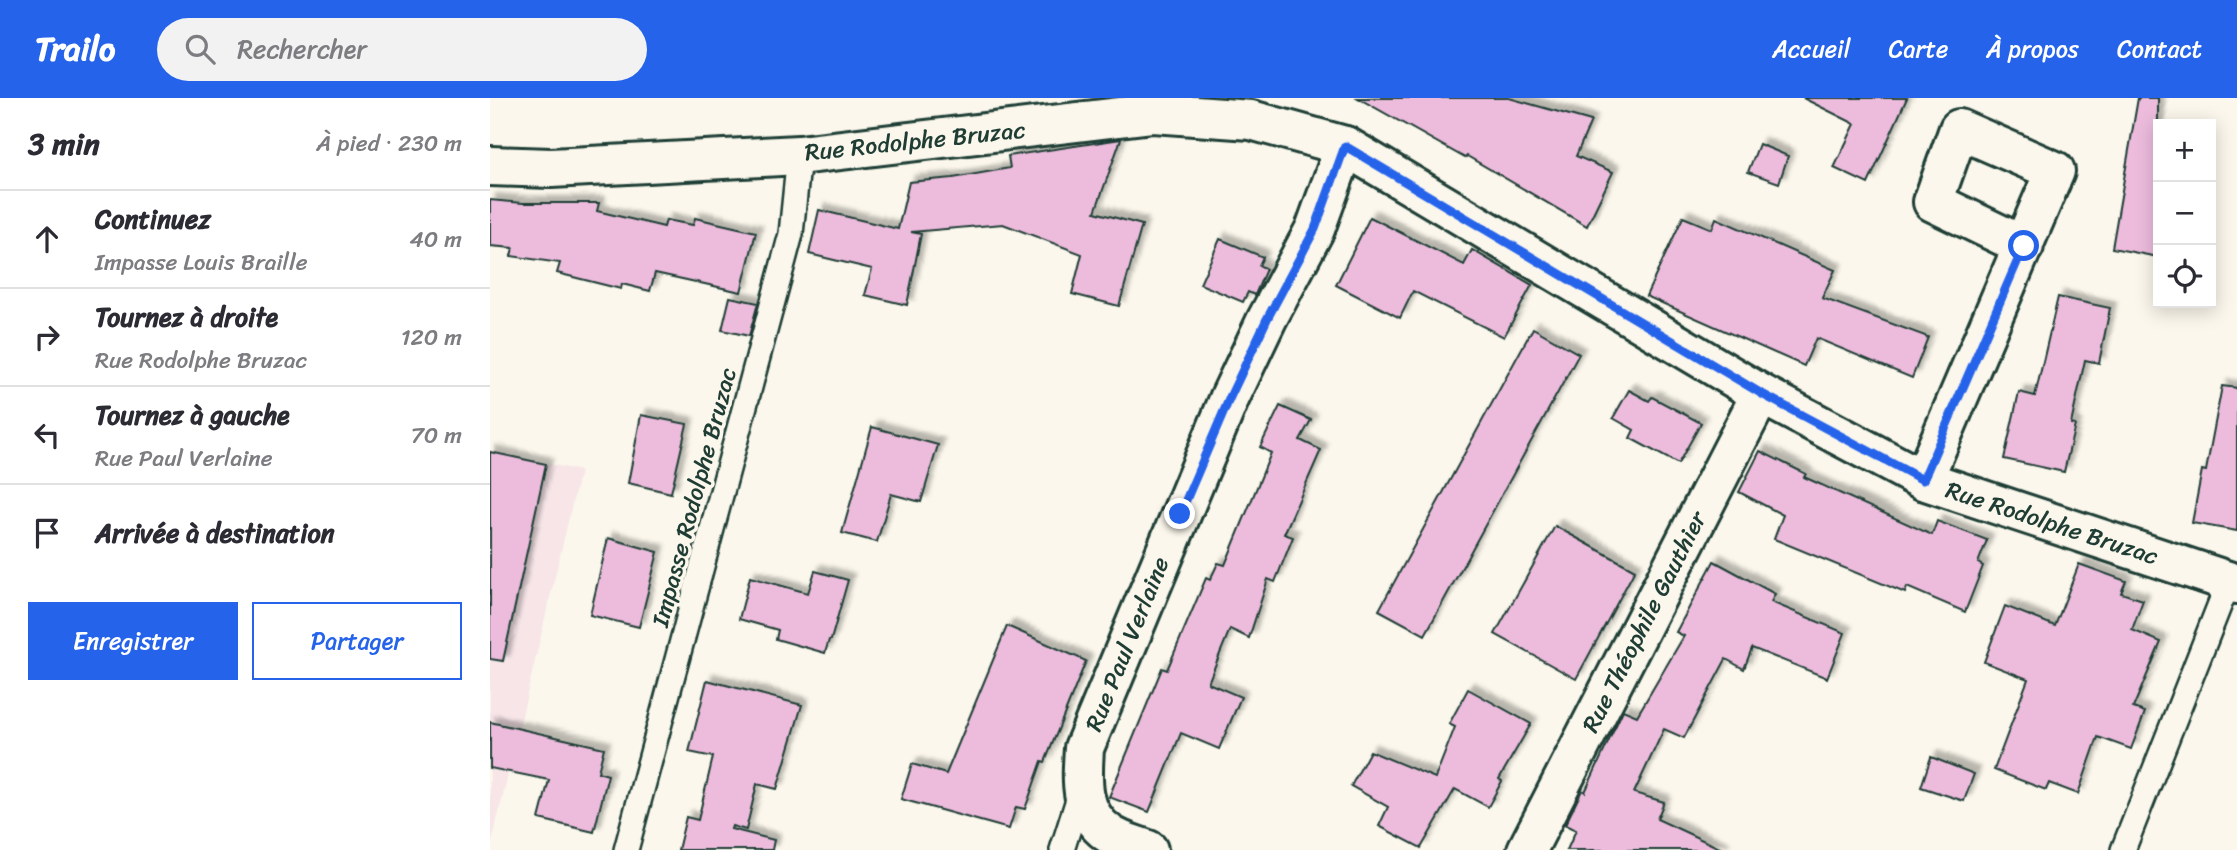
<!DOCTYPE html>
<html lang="fr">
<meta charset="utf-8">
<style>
body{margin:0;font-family:Sriracha,sans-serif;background:#f2f2f3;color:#2b2b33}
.controls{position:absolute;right:21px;top:21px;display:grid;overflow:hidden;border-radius:0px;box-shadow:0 4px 18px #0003}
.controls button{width:63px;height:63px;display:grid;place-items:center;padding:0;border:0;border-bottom:2px solid #e1e1e2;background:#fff;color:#2b2b33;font:35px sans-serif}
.stop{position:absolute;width:21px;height:21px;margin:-16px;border:5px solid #2563eb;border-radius:50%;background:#fff}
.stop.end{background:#2563eb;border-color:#fff;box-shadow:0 2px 7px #0008}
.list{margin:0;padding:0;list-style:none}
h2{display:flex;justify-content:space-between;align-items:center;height:91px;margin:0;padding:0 28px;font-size:30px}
h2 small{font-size:23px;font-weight:400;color:#7c7c81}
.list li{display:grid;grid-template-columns:46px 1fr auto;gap:21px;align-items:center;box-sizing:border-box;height:98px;padding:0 28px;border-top:2px solid #e1e1e2}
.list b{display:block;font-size:26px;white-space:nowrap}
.list p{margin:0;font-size:23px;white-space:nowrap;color:#7c7c81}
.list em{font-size:23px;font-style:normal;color:#7c7c81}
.actions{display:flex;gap:14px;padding:21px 28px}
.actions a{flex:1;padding:16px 0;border:2px solid #2563eb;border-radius:0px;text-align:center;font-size:24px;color:#2563eb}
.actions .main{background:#2563eb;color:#fff}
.icon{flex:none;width:38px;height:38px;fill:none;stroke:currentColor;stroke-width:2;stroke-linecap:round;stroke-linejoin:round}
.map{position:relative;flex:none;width:1747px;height:752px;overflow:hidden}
header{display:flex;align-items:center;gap:42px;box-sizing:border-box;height:98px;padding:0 35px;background:#2563eb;color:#fff}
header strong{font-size:33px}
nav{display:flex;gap:38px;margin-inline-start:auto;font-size:24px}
.search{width:490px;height:63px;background:#f2f2f3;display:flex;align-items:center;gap:18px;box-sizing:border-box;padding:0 24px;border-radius:38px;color:#7c7c81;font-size:26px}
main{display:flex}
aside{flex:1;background:#fff}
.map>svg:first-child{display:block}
</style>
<header>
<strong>Trailo</strong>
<div class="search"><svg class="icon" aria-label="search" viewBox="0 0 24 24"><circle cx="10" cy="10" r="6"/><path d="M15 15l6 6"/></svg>Rechercher</div>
<nav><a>Accueil</a><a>Carte</a><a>À propos</a><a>Contact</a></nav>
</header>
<main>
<aside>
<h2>3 min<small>À pied · 230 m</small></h2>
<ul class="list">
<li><svg class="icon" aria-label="ahead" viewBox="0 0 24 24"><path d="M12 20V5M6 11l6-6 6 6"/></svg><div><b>Continuez</b><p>Impasse Louis Braille</p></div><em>40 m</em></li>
<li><svg class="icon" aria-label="right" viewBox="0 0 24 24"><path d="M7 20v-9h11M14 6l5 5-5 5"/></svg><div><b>Tournez à droite</b><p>Rue Rodolphe Bruzac</p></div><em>120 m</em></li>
<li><svg class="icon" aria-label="left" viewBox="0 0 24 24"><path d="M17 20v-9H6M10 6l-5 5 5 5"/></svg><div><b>Tournez à gauche</b><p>Rue Paul Verlaine</p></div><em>70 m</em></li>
<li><svg class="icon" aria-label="arrive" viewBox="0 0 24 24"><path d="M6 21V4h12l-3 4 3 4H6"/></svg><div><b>Arrivée à destination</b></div></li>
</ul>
<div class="actions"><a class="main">Enregistrer</a><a>Partager</a></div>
</aside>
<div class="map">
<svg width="1747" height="752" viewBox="0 0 1747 752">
<defs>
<filter id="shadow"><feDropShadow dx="6" dy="-6" stdDeviation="2" flood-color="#0004"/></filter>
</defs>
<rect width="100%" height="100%" fill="#fbf7ec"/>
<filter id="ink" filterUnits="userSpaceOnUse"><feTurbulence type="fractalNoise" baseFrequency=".0143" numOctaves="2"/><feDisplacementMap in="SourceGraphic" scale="14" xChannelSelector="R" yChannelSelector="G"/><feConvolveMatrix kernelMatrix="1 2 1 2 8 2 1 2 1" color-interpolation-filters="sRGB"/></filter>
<g filter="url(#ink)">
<polygon fill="#f7e5e8" points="0,352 90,373 0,752"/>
<g fill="#edbcdd" stroke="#1f3d34" stroke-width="2" filter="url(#shadow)">
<polygon points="868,0 1019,0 1101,23 1086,58 1123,74 1097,128 977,58 975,60"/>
<polygon points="1313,0 1417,0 1378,86 1344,70 1365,26"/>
<polygon points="1648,0 1668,0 1668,159 1622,150"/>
<polygon points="631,41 605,114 652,127 629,208 582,196 592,156 513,126 421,134 431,136 417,207 375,197 382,171 319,156 329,112 408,131 419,84 463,80 520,70 518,58"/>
<polygon points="1269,46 1298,58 1289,85 1258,74"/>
<polygon points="0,102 33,105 109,105 107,113 174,129 176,122 203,127 205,120 266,134 251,194 165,175 160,193 132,186 131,191 67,175 70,165 21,158 23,150 0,148"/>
<polygon points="880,119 974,167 982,152 1042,187 1014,239 923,193 910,220 846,187"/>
<polygon points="1193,119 1222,131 1226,120 1345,172 1332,200 1438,239 1422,280 1326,240 1314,268 1156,198"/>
<polygon points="730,141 773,159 769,167 776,171 765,197 758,194 753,204 710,186"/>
<polygon points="240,199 268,205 259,238 232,232"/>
<polygon points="1568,199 1620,210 1609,265 1595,262 1581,326 1585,327 1574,374 1514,361 1529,294 1545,298"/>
<polygon points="1043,230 1089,256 935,537 889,512"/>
<polygon points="1732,288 1747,290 1747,433 1702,425 1712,372 1716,373"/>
<polygon points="1139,292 1159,303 1162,299 1211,325 1188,366 1140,340 1144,332 1123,320"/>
<polygon points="790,308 821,322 810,342 831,352 794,436 803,439 785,484 778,481 759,540 740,531 718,585 751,599 729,651 691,635 659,714 619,699 672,570 677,572 716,480 720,482 728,465 735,467 781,355 770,349"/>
<polygon points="151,317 197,326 181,395 138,385"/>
<polygon points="382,329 448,347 431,404 401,396 387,444 352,435"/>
<polygon points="1270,353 1316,376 1314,379 1442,437 1447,423 1497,442 1488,465 1493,468 1475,514 1417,489 1415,495 1284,441 1293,417 1249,394"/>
<polygon points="0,354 56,366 13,563 0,561"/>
<polygon points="1065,428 1145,472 1086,581 1005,536"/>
<polygon points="118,440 168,454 149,529 100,517"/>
<polygon points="1224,463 1285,496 1281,504 1355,535 1337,580 1262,550 1254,571 1236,561 1194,640 1174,631 1144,695 1174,704 1167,721 1234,752 1077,752 1086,732 1075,727 1092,692 1095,694 1133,612 1147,618 1194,538 1186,534"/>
<polygon points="1589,466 1636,483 1631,495 1653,502 1642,532 1671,544 1643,610 1655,614 1641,651 1608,639 1588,696 1559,685 1556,692 1504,672 1538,581 1494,564 1515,508 1565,528"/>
<polygon points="325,473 358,482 341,542 339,542 335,555 286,541 288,532 249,521 260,479 318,495"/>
<polygon points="517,528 596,563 555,664 552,663 535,711 526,709 519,731 411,701 422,666 456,676"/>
<polygon points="217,582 312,607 287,691 267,686 256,732 242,728 241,731 284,742 282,752 188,752 196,719 208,722 223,659 199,654"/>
<polygon points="978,591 1041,626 1009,681 1012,683 998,709 965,691 931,750 889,728 898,709 861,688 880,653 945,680 965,629 959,626"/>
<polygon points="0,624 114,650 108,674 118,677 104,734 49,721 59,682 0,670"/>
<polygon points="1441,659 1484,676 1474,703 1431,689"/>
</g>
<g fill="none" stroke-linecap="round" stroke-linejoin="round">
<defs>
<g id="service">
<polyline points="136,752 301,136 309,57"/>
<polyline points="572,752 591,692"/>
<polyline points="1633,752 1739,483"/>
</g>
<g id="minor">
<polyline points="0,68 61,70 309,57 663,15 761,22 855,48 1271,296 1433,382 1747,486"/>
<polyline points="1433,382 1565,73 1469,31 1443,104 1534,148"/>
<path d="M658 752C645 747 628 743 618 735 589 714 592 682 594 650L740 299 777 221 825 131 855 48"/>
<polyline points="1037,752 1271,296"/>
</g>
</defs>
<use href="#service" stroke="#1f3d34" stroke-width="28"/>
<use href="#minor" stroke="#1f3d34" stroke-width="44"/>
<use href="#service" stroke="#fbf7ec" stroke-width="23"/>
<use href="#minor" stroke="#fbf7ec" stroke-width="38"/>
</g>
</g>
<g fill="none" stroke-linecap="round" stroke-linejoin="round" filter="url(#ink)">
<polyline stroke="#2563eb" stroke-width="9" points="690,416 740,299 777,221 825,131 855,48 1272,296 1433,382 1534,148"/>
</g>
<g text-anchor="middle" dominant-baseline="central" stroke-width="7" stroke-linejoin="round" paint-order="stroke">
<g font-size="24" fill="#1f3d34" stroke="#fbf7ec">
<text transform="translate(425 43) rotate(-6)">Rue Rodolphe Bruzac</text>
<text transform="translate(204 399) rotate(-75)">Impasse Rodolphe Bruzac</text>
<text transform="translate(1562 425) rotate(18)">Rue Rodolphe Bruzac</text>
<text transform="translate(1154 524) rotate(-63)">Rue Théophile Gauthier</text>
<text transform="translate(637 546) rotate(-68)">Rue Paul Verlaine</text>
</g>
</g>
</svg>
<div class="controls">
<button>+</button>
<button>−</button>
<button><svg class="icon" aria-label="locate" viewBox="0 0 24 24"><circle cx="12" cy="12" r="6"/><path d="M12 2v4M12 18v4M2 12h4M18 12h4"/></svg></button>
</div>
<div class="stop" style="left:1534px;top:148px"></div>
<div class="stop end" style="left:690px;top:416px"></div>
</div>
</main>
